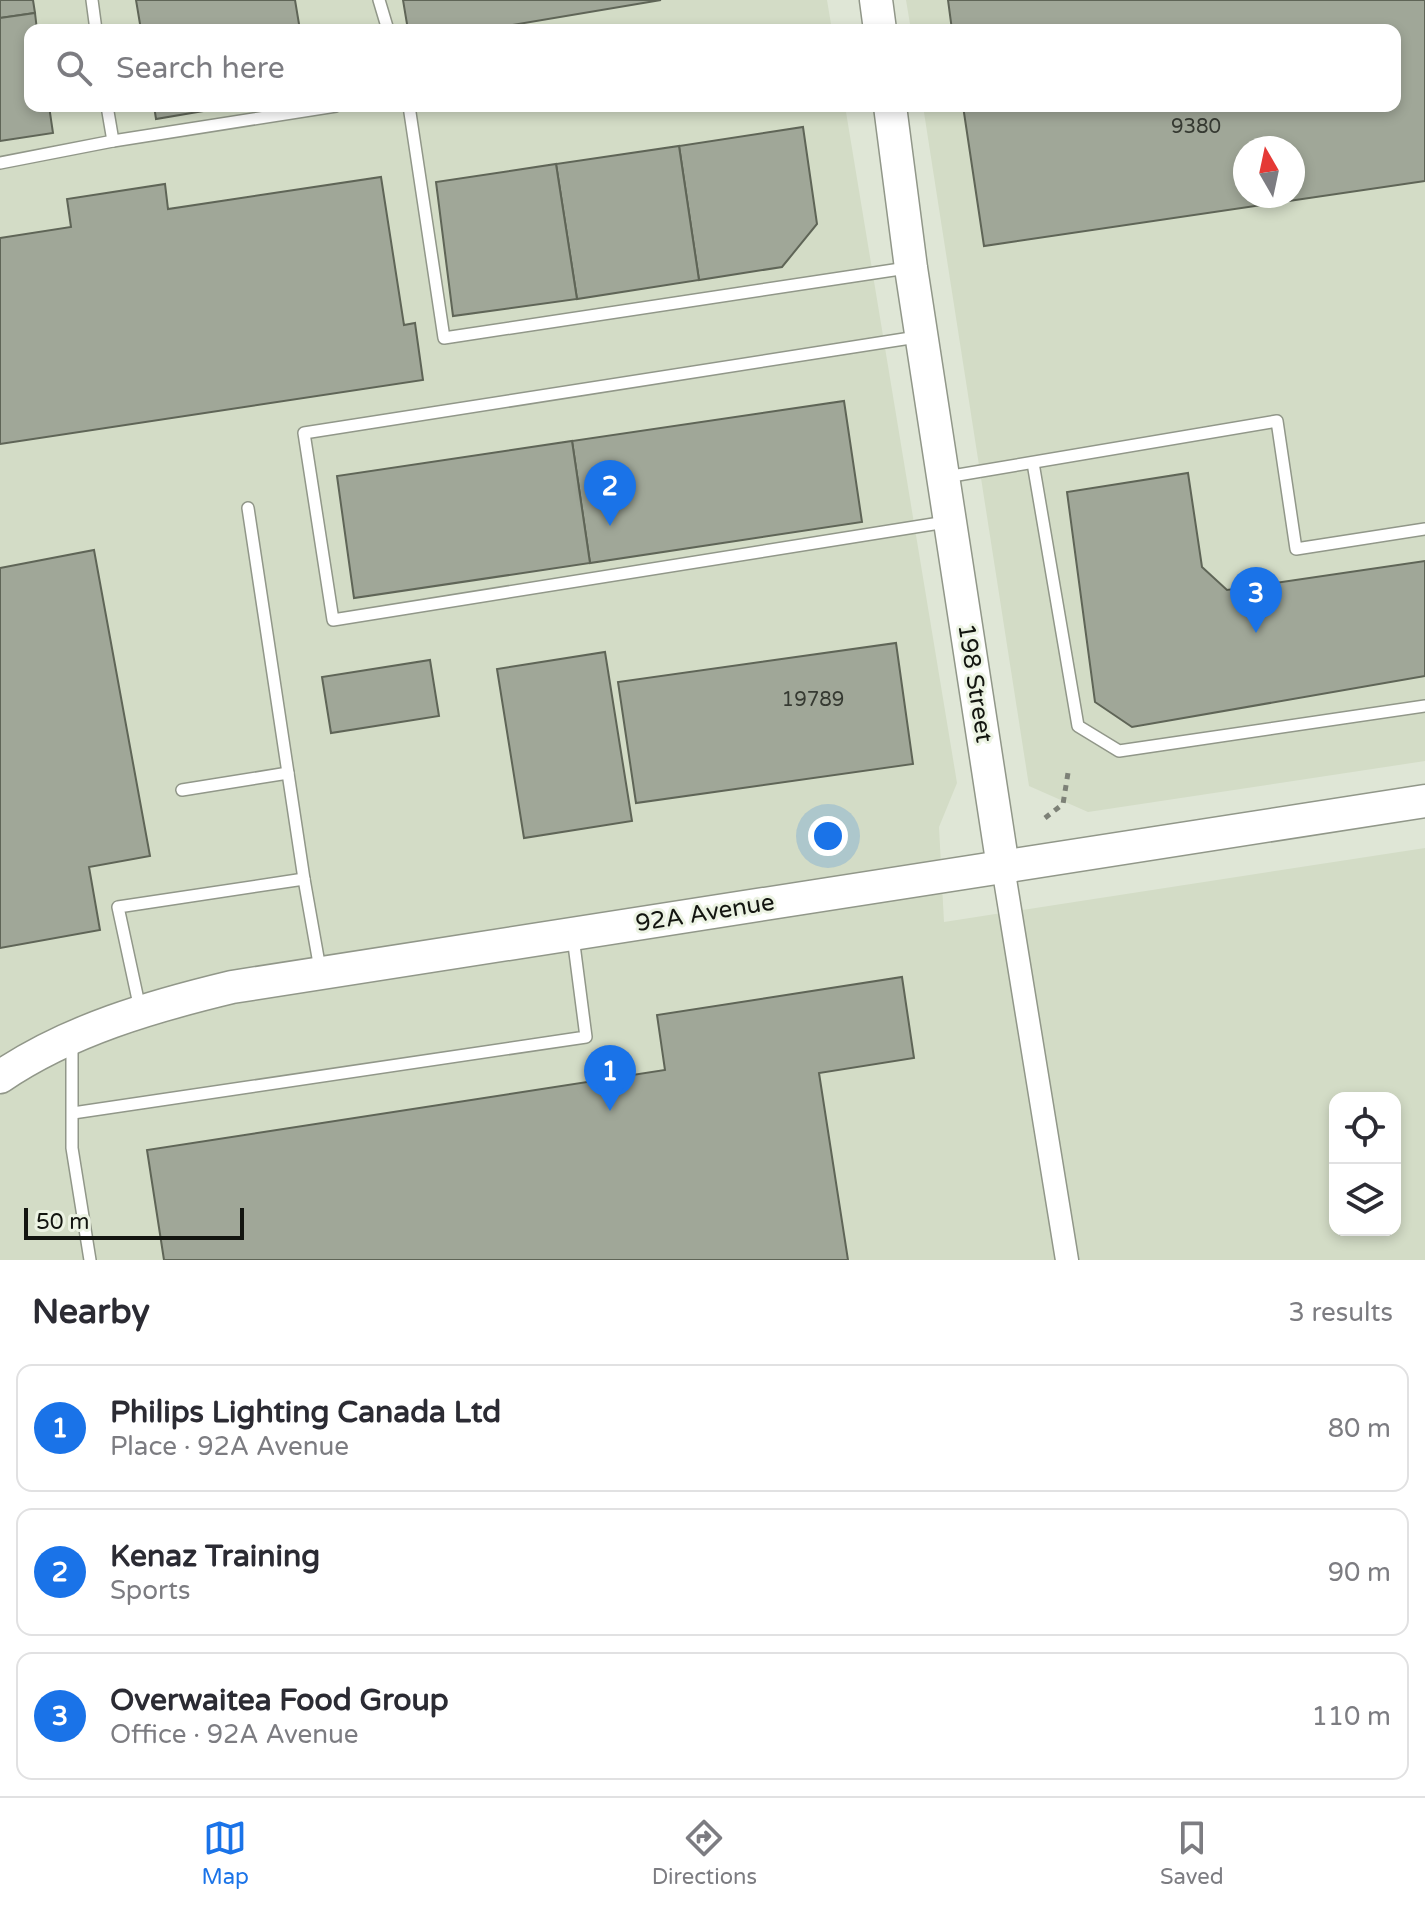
<!DOCTYPE html>
<meta charset="utf-8">
<style>
body{margin:0;font-family:"Varela Round",sans-serif;background:#f7f7f7;color:#2b2b33}
.controls{position:absolute;right:24px;bottom:24px;display:grid;overflow:hidden;border-radius:16px;box-shadow:0 4px 12px #0003}
.controls button{width:72px;height:72px;display:grid;place-items:center;padding:0;border:0;border-bottom:2px solid #e1e1e2;background:#fff;color:#2b2b33;font:40px sans-serif}
.compass{position:absolute;left:1233px;top:136px;width:72px;height:72px;border-radius:50%;background:#fff;box-shadow:0 4px 12px #0003;rotate:351deg}
.scale{position:absolute;left:24px;bottom:20px;width:220px;box-sizing:border-box;padding-left:8px;border:4px solid #131510;border-top:0;font-size:22px;line-height:28px;white-space:nowrap;color:#131510;-webkit-text-stroke:6px #ecf3e3;paint-order:stroke}
.you{position:absolute;left:828px;top:836px;width:28px;height:28px;margin:-20px;border:6px solid #fff;border-radius:50%;background:#1a73e8;box-shadow:0 0 0 12px #1a73e833}
.badge{display:grid;place-items:center;width:52px;height:52px;border-radius:50%;background:#1a73e8;color:#fff;font-size:26px;font-weight:700}
.pin{position:absolute;translate:-50% -66px;filter:drop-shadow(0 2px 4px #0008)}
.pin::after{content:'';position:absolute;top:42px;width:28px;height:24px;background:inherit;clip-path:polygon(0 0,100% 0,50% 100%)}
.list{margin:0;padding:0;list-style:none}
h2{display:flex;justify-content:space-between;align-items:center;height:104px;margin:0;padding:0 32px;font-size:34px}
h2 small{font-size:26px;font-weight:400;color:#7c7c81}
.list li{display:grid;grid-template-columns:52px 1fr auto;gap:24px;align-items:center;box-sizing:border-box;height:128px;margin:0 16px 16px;padding:0 16px;border:2px solid #e1e1e2;border-radius:16px}
.list b{display:block;font-size:30px;white-space:nowrap}
.list p{margin:0;font-size:26px;white-space:nowrap;color:#7c7c81}
.list em{font-size:26px;font-style:normal;color:#7c7c81}
.icon{flex:none;width:44px;height:44px;fill:none;stroke:currentColor;stroke-width:2;stroke-linecap:round;stroke-linejoin:round}
.map{position:relative;flex:none;width:1425px;height:1260px;overflow:hidden}
.search{position:absolute;background:#fff;box-shadow:0 4px 12px #0003;left:24px;right:24px;top:24px;height:88px;display:flex;align-items:center;gap:20px;box-sizing:border-box;padding:0 28px;border-radius:16px;color:#7c7c81;font-size:30px}
.sheet{height:536px;background:#fff}
nav{display:flex;justify-content:space-around;align-items:center;box-sizing:border-box;height:112px;border-top:2px solid #e1e1e2;background:#fff;font-size:22px;color:#7c7c81}
nav a{display:grid;justify-items:center;gap:4px}
nav .on{color:#1a73e8}
.map>svg:first-child{display:block}
</style>
<div class="map">
<svg width="1425" height="1260" viewBox="0 0 1425 1260">
<rect width="100%" height="100%" fill="#dfe6d6"/>
<g fill="#d3dcc6" fill-rule="evenodd">
<path d="M0 0H827L832 30H30V106H845L957 783 939 827 944 922 1425 848V1260H0ZM1335 1098H1395V1230H1335Z"/>
<path d="M906 0H1425V761L1088 812 1029 786 923 106H1395V30H911ZM1245 148H1293V196H1245Z"/>
</g>
<g fill="#a0a798" stroke="#5f6557" stroke-width="2" fill-rule="evenodd">
<polygon points="0,0 33,0 35,13 0,18"/>
<polygon points="136,0 295,0 300,30 141,30"/>
<polygon points="403,0 661,0 482,30 408,30"/>
<path d="M948 0H1425V181L984 246 963 106H1395V30H952ZM1245 148H1293V196H1245Z"/>
<polygon points="35,13 37,30 30,30 30,106 49,106 53,133 0,141 0,18"/>
<polygon points="154,106 233,106 156,119"/>
<polygon points="803,127 817,224 782,267 699,280 679,146"/>
<polygon points="679,146 699,280 577,299 556,164"/>
<polygon points="556,164 577,299 453,316 436,182"/>
<polygon points="381,177 404,325 415,323 423,380 0,444 0,238 71,227 67,199 165,184 168,209"/>
<polygon points="844,401 862,522 590,563 572,441"/>
<polygon points="572,441 590,563 354,598 337,476"/>
<polygon points="1188,473 1202,567 1227,590 1425,561 1425,676 1132,727 1095,702 1067,492"/>
<polygon points="94,550 150,856 89,867 100,930 0,948 0,568"/>
<polygon points="896,643 913,764 636,803 618,682"/>
<polygon points="605,652 632,821 524,838 497,669"/>
<polygon points="430,660 439,716 331,733 322,677"/>
<polygon points="902,977 914,1058 819,1073 848,1260 164,1260 147,1150 665,1070 657,1015"/>
</g>
<g fill="none" stroke-linecap="round" stroke-linejoin="round">
<defs>
<g id="lane">
<polyline points="92,0 96,30"/>
<polyline points="379,0 388,30"/>
<polyline points="107,106 113,141"/>
<polyline points="409,106 444,338 907,268"/>
<polyline points="0,163 113,141 336,106"/>
<polyline points="917,337 304,433 333,620 946,522"/>
<polyline points="1033,463 1078,726 1119,751 1425,706"/>
<polyline points="946,477 1277,421 1296,549 1425,529"/>
<polyline points="248,508 304,879 320,969"/>
<polyline points="182,790 288,773"/>
<polyline points="140,1009 118,907 304,879"/>
<polyline points="72,1043 72,1148 90,1260"/>
<polyline points="73,1113 586,1037 573,937"/>
</g>
<polyline id="street" points="1003,867 1067,1260"/>
<g id="secondary">
<polyline points="876,0 880,30"/>
<polyline points="890,106 911,268 1003,867"/>
<path d="M0 1077C69 1030 153 1006 232 987L1425 801"/>
</g>
</defs>
<use href="#lane" stroke="#919789" stroke-width="14"/>
<use href="#street" stroke="#919789" stroke-width="25"/>
<use href="#secondary" stroke="#919789" stroke-width="35"/>
<polyline stroke="#7d8177" stroke-width="5" stroke-dasharray="6 6" stroke-linecap="butt" points="1045,818 1063,804 1068,773"/>
<use href="#lane" stroke="#fff" stroke-width="11"/>
<use href="#street" stroke="#fff" stroke-width="22"/>
<use href="#secondary" stroke="#fff" stroke-width="32"/>
</g>
<g text-anchor="middle" dominant-baseline="central" stroke-width="6" stroke-linejoin="round" paint-order="stroke">
<g font-size="20" fill="#363a32">
<text x="1196" y="127">9380</text>
<text x="813" y="700">19789</text>
</g>
<g font-size="24" fill="#131510" stroke="#ecf3e3">
<text transform="translate(975 683) rotate(81)">198 Street</text>
<text transform="translate(705 913) rotate(-9)">92A Avenue</text>
</g>
</g>
</svg>
<div class="controls">
<button><svg class="icon" aria-label="locate" viewBox="0 0 24 24"><circle cx="12" cy="12" r="6"/><path d="M12 2v4M12 18v4M2 12h4M18 12h4"/></svg></button>
<button><svg class="icon" aria-label="layers" viewBox="0 0 24 24"><path d="M12 4l9 5-9 5-9-5zM3 14l9 5 9-5"/></svg></button>
</div>
<svg class="compass" viewBox="-18 -18 36 36"><path d="M0-13l5 13h-10z" fill="#e53935"/><path d="M0 13l5-13h-10z" fill="#7c7c81"/></svg>
<div class="scale">50 m</div>
<div class="you"></div>
<div class="pin badge" style="left:610px;top:1111px">1</div>
<div class="pin badge" style="left:610px;top:526px">2</div>
<div class="pin badge" style="left:1256px;top:633px">3</div>
<div class="search"><svg class="icon" aria-label="search" viewBox="0 0 24 24"><circle cx="10" cy="10" r="6"/><path d="M15 15l6 6"/></svg>Search here</div>
</div>
<section class="sheet">
<h2>Nearby<small>3 results</small></h2>
<ul class="list">
<li><span class="badge">1</span><div><b>Philips Lighting Canada Ltd</b><p>Place · 92A Avenue</p></div><em>80 m</em></li>
<li><span class="badge">2</span><div><b>Kenaz Training</b><p>Sports</p></div><em>90 m</em></li>
<li><span class="badge">3</span><div><b>Overwaitea Food Group</b><p>Office · 92A Avenue</p></div><em>110 m</em></li>
</ul>
</section>
<nav>
<a class="on"><svg class="icon" aria-label="map" viewBox="0 0 24 24"><path d="M3 6l6-2 6 2 6-2v14l-6 2-6-2-6 2zM9 4v14M15 6v14"/></svg>Map</a>
<a><svg class="icon" aria-label="directions" viewBox="0 0 24 24"><path d="M12 3l9 9-9 9-9-9zM9 14v-3h6M13 9l2 2-2 2"/></svg>Directions</a>
<a><svg class="icon" aria-label="saved" viewBox="0 0 24 24"><path d="M7 4h10v16l-5-4-5 4z"/></svg>Saved</a>
</nav>
